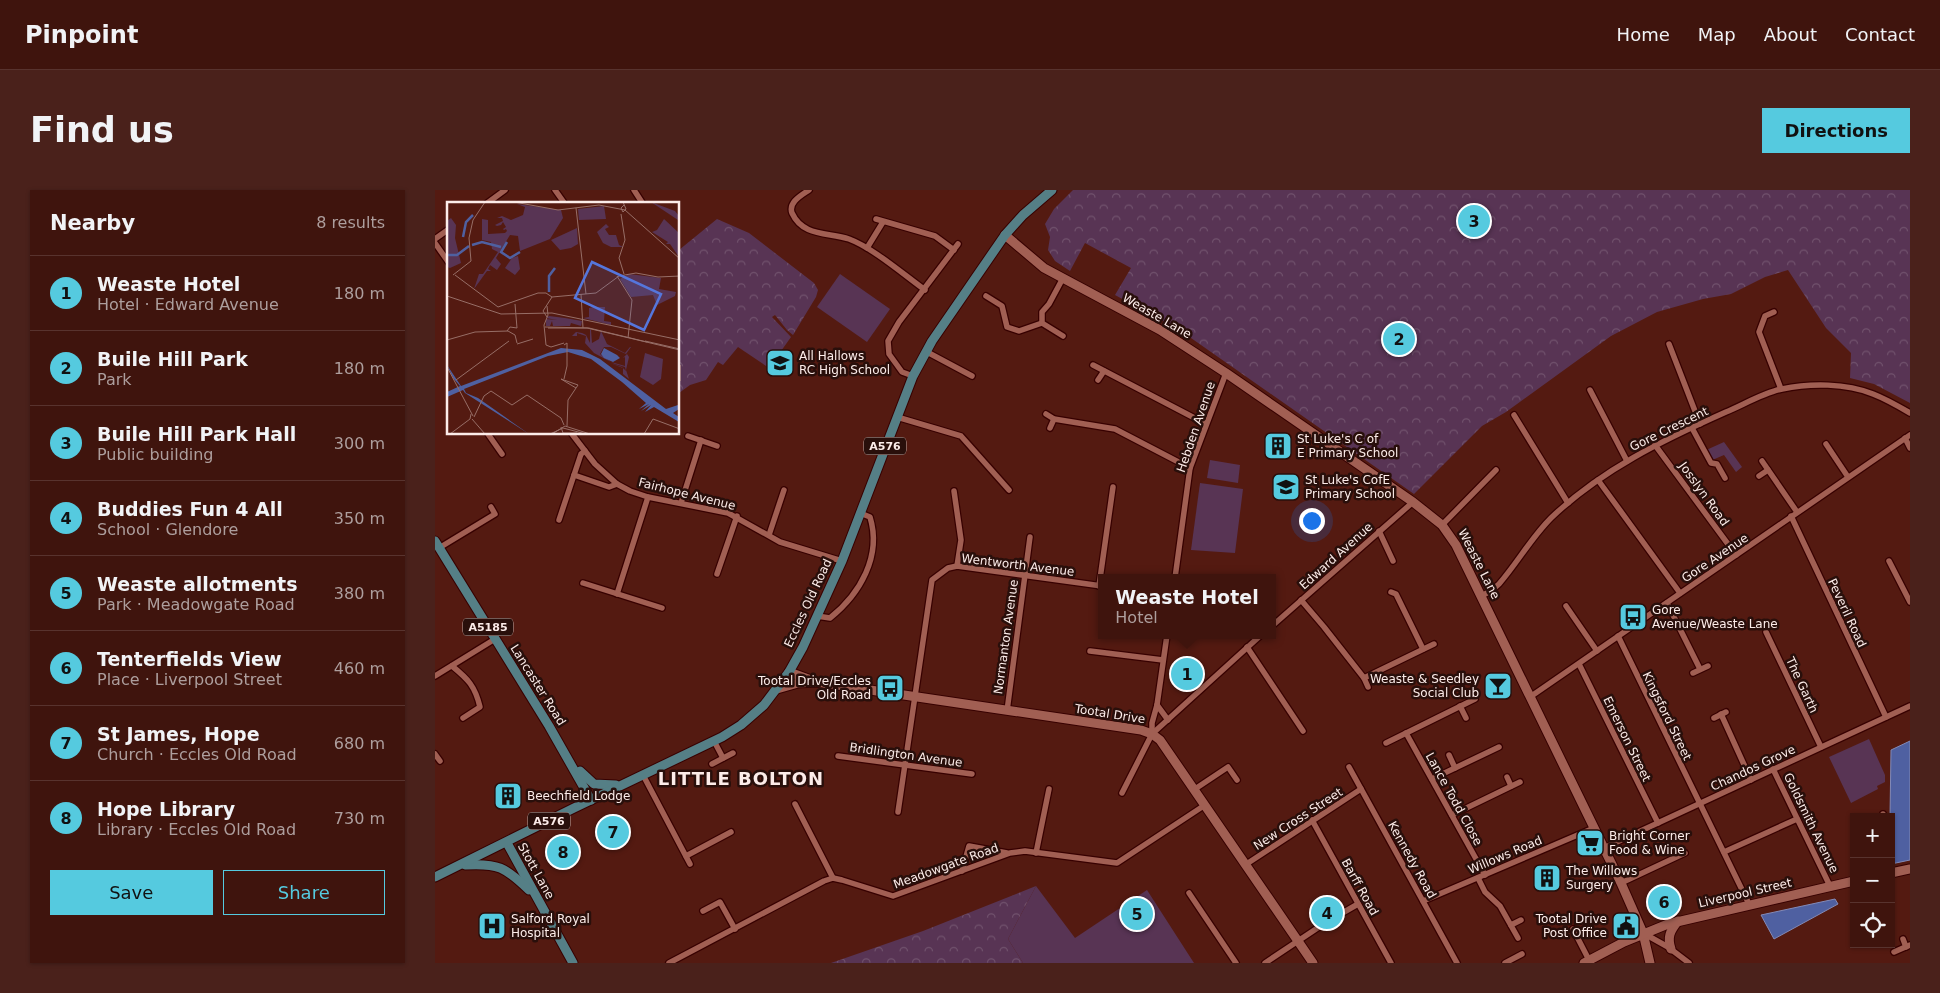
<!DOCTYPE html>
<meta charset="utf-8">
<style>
body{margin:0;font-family:"DejaVu Sans",sans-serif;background:#4a211b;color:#f1f3f6}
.controls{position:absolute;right:15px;bottom:15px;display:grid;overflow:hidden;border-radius:0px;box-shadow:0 1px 4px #0004}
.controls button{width:45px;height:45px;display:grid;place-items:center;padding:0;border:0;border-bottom:1px solid #58332e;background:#3f140d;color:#f1f3f6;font:25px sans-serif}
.you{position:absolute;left:876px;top:330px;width:18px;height:18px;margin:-12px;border:4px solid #fff;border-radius:50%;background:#1a73e8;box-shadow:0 0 0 8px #1a73e833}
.badge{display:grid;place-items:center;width:32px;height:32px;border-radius:50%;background:#55cadf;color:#111;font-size:16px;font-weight:700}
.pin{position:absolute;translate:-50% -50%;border:2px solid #fff;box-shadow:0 1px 5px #0006}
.popup{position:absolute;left:663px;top:384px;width:178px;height:65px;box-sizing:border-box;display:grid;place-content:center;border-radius:0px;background:#3f140d;filter:drop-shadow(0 1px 4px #0005);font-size:16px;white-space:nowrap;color:#ad9e9d}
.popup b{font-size:19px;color:#f1f3f6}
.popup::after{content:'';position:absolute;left:50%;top:100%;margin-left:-10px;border:10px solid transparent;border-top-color:#3f140d}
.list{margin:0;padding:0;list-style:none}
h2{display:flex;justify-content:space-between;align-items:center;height:65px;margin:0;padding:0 20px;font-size:21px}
h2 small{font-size:16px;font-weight:400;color:#ad9e9d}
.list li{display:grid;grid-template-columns:32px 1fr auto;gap:15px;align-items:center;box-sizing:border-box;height:75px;padding:0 20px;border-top:1px solid #58332e}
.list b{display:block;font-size:19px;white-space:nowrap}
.list p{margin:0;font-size:16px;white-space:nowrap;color:#ad9e9d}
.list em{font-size:16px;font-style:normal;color:#ad9e9d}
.actions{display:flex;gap:10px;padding:15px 20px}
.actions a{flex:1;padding:11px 0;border:1px solid #55cadf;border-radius:0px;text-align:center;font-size:18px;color:#55cadf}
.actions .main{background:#55cadf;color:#111}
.icon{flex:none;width:28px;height:28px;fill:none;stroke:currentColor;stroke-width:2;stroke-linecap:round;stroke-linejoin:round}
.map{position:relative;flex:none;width:1475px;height:773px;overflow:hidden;border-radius:0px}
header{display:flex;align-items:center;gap:30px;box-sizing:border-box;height:70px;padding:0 25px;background:#3f140d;border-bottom:1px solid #58332e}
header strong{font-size:24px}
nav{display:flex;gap:28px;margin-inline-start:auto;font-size:18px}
.intro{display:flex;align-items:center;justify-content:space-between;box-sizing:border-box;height:120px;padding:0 30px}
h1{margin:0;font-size:35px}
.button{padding:12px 22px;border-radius:0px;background:#55cadf;color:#111;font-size:18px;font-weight:700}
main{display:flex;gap:30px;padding:0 30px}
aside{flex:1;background:#3f140d;border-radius:0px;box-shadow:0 1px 4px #0004}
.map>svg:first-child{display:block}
</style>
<header>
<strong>Pinpoint</strong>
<nav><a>Home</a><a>Map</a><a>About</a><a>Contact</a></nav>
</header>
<div class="intro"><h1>Find us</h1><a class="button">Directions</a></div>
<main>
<aside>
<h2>Nearby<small>8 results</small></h2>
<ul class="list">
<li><span class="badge">1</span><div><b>Weaste Hotel</b><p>Hotel · Edward Avenue</p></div><em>180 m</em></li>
<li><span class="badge">2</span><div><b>Buile Hill Park</b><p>Park</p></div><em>180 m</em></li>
<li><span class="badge">3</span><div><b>Buile Hill Park Hall</b><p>Public building</p></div><em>300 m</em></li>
<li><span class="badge">4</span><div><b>Buddies Fun 4 All</b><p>School · Glendore</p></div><em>350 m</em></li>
<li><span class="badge">5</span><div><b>Weaste allotments</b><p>Park · Meadowgate Road</p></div><em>380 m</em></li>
<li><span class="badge">6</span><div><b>Tenterfields View</b><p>Place · Liverpool Street</p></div><em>460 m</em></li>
<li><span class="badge">7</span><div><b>St James, Hope</b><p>Church · Eccles Old Road</p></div><em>680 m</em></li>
<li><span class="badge">8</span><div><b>Hope Library</b><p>Library · Eccles Old Road</p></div><em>730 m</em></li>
</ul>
<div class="actions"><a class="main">Save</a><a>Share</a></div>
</aside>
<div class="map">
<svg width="1475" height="773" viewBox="0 0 1475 773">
<defs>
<pattern id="forest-crowns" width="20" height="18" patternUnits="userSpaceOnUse" patternTransform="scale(1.25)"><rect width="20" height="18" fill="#583454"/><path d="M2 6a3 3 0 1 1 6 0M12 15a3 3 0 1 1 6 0" fill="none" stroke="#71526d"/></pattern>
</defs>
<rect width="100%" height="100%" fill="#541a11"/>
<g fill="#583454">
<polygon points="405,84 455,119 432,152 382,117"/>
<polygon points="1289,252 1307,277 1301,282 1289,265 1275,271 1269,261"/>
<polygon points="775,270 805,275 803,293 772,288"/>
<polygon points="765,293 808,299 800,363 756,360"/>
<polygon points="1434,549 1450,585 1450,592 1442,596 1443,599 1416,613 1394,567"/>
<polygon points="601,696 640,748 712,700 759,773 588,773 573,749"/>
</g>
<g fill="url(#forest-crowns)">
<polygon points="638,0 1475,0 1475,213 1439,194 1415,188 1416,163 1391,138 1353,80 1330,87 1296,104 1268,109 1222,122 1176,146 1071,222 1047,236 979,304 746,141 680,105 696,78 650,53 635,81 620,71 613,60 615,47 610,34 619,19"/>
<polygon points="282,29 314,43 379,93 383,100 381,107 358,145 352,140 340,125 337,127 356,147 334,178 303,157 288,175 283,172 271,190 255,195 244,203 244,60"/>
<polygon points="601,696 573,749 588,773 396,773 488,741"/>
</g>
<g fill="#4f60a1" stroke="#838ab7">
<polygon points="1475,551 1475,670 1456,674 1456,627 1455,627 1456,560"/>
<polygon points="1400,709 1403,714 1339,749 1326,725"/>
</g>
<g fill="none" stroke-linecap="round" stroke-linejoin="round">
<defs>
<g id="street">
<polyline points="120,0 130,14"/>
<polyline points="199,0 208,14"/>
<path d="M374 0C367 5 353 12 357 23 368 47 393 42 414 49 438 58 468 84 490 100"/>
<polyline points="51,14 70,0"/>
<polyline points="441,29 500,46 519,60"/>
<polyline points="0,49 14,39"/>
<polyline points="0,53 14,73"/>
<polyline points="432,58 448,32"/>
<polyline points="551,106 567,116 572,137 584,141 607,133"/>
<polyline points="1339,122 1330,126 1324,142 1346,199"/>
<polyline points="628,146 607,133 607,122 614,114 628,88"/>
<polyline points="1234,154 1265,234"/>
<polyline points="492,162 537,186"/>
<polyline points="658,175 771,234"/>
<polyline points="478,186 467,182 454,164 453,151 464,132 523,54"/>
<polyline points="663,190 669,181"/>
<polyline points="1155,200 1192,271"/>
<polyline points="611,224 619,229 680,239 755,278"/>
<polyline points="1079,225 1133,313"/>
<polyline points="462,227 526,246 574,300"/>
<polyline points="615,238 619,229"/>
<polyline points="1257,238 1276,273 1282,274 1290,288"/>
<polyline points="53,244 67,264"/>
<polyline points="137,244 160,274 182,294 195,301 213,307 293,323 345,352 407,371"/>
<polyline points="253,246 282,256"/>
<polyline points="1470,248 1475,258"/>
<polyline points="1391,254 1413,287"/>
<polyline points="1220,255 1301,365"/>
<polyline points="1327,271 1362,322"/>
<polyline points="139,285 174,297 182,294"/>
<polyline points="1324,286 1333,280"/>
<polyline points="1163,290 1245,403"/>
<polyline points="519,301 526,350 522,376"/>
<polyline points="246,313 266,250"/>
<polyline points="1356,326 1451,527"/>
<polyline points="124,330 146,264 150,261"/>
<polyline points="1007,335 1061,280"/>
<polyline points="944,341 958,371"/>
<polyline points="334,345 349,300"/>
<polyline points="4,358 60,324 56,317"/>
<polyline points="1454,371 1475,412"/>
<polyline points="282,384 302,326"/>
<polyline points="740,388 755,278 791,183"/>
<polyline points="148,393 227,418"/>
<polyline points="664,396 678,297"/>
<polyline points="956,402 961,404 988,459"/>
<polyline points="182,404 213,307"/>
<path d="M1046 406 1056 401 1064 394C1083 372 1096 348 1116 328 1166 280 1228 250 1291 222 1308 215 1330 202 1347 199 1375 193 1411 193 1438 204 1451 209 1463 216 1475 223"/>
<polyline points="866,410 889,437 929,488 999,454"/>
<polyline points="1232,413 1265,479"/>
<polyline points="1131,416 1162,461"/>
<path d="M382 426 395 428C425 404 447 366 435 327L425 323"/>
<polyline points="837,436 978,312"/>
<polyline points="1331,442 1386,557"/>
<polyline points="1183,446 1314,714"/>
<polyline points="812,457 868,541"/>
<polyline points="655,461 728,470"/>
<polyline points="1144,474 1223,633"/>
<path d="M17 476C33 489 40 496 45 517L28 528"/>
<polyline points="1258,483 1273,476"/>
<polyline points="0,486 60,449"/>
<polyline points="929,488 933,497"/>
<polyline points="1095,507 1475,245"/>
<polyline points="722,515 733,530"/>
<polyline points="1025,516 1031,528"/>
<polyline points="572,521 595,347"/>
<polyline points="1286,524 1316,590"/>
<polyline points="1279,528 1291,522"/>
<polyline points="971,543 1050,685"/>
<polyline points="717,544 717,533 722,515 732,445"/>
<polyline points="279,551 288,568"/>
<polyline points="951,553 1040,509"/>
<polyline points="0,564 5,571"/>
<polyline points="1014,565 1020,578"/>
<polyline points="403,566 537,584"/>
<polyline points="277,574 298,563"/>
<polyline points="914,577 1022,773"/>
<polyline points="1338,579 1395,696"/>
<polyline points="208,585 255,674"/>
<polyline points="1072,587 1076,596"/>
<polyline points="997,589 1064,557"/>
<polyline points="760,599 793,577 802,590"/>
<polyline points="687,603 717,544 826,445"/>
<polyline points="360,614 398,688"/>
<polyline points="463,622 497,390 513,378 522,376 667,396"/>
<polyline points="1448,624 1448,627"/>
<polyline points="1017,625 1085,592"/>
<polyline points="877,630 956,773"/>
<polyline points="1169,658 1475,516"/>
<polyline points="1289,662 1362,629"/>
<polyline points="601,663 614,599"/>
<polyline points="251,666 296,642"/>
<polyline points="810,675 926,599"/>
<polyline points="527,681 534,656 572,663"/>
<polyline points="1043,688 1050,702 1065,716 1083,748"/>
<polyline points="1186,693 1250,663"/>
<polyline points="754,703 801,773"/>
<polyline points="988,711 1159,638"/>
<polyline points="268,721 285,712 300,739"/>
<polyline points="1076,735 1086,730"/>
<polyline points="1138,739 1154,770"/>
<polyline points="1208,743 1233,757 1254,773"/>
<polyline points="1468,749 1471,757"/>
<polyline points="1459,762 1475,755"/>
<polyline points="234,773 389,691 398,688 407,690 458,706 575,663 590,661 682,673 770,615"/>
<polyline points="830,773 890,733 923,714"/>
<polyline points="1070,773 1087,764"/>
</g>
<g id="secondary">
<polyline points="570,45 609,78 725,140 791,183 978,312 1007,335 1021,355 1186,693 1208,743 1215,773"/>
<polyline points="354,482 376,490"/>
<polyline points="342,499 363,493 381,492 706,540 717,544 725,550 878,773"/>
<polyline points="1456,683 1475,679"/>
<path d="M1236 759C1232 747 1235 741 1243 731"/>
<polyline points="1149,773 1189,752 1233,734 1419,691"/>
</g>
<g id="primary">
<polyline points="0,351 114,536 156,610"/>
<polyline points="145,581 159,594 181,595"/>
<polyline points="72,653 138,773"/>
<path d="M30 675C63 673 70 677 94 700"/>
<polyline points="0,687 139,618 287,547 306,535 329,515 354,482 368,457 407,371 478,186 497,151 570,45 588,25 617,0"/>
</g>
</defs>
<use href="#street" stroke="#370000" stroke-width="8"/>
<use href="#secondary" stroke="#370000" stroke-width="11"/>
<use href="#primary" stroke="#370000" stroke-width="11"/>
<use href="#street" stroke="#a15f53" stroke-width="5.5"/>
<use href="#secondary" stroke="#a15f53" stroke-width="9"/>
<use href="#primary" stroke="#557f86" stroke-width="9"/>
</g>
<defs>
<symbol id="school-square" viewBox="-11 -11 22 22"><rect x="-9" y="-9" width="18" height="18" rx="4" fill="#55cadf" stroke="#290f0b"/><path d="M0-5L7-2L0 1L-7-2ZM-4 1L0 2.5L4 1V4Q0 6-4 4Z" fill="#111"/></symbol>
<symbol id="building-square" viewBox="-11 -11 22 22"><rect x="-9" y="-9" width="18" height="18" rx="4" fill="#55cadf" stroke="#290f0b"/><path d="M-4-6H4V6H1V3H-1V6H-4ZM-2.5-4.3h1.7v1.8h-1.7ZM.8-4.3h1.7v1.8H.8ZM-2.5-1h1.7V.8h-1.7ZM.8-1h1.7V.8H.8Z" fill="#111"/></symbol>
<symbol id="bus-square" viewBox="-11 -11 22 22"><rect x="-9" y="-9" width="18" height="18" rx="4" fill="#55cadf" stroke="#290f0b"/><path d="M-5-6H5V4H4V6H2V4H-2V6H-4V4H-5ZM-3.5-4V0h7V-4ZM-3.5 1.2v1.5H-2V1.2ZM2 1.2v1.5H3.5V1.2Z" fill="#111"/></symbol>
<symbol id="bar-square" viewBox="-11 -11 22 22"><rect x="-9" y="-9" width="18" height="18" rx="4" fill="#55cadf" stroke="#290f0b"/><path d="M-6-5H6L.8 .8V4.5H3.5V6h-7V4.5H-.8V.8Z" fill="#111"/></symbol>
<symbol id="supermarket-square" viewBox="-11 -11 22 22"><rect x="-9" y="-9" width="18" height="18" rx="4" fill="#55cadf" stroke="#290f0b"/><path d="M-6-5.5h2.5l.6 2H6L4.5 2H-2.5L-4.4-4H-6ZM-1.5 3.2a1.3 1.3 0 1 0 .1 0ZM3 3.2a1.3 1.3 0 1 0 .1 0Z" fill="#111"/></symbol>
<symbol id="hospital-square" viewBox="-11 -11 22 22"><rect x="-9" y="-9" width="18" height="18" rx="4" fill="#55cadf" stroke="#290f0b"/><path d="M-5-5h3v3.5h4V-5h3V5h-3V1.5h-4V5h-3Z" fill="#111"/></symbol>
<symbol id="civic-square" viewBox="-11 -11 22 22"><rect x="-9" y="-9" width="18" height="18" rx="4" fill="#55cadf" stroke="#290f0b"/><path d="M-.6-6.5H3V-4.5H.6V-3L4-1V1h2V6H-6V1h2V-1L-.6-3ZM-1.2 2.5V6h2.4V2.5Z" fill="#111"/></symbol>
</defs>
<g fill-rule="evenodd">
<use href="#school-square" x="329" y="157" width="32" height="32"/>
<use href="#building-square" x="827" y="240" width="32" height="32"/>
<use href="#school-square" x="835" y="281" width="32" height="32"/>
<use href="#bus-square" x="1182" y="411" width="32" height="32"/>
<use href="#bar-square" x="1047" y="480" width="32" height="32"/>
<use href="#bus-square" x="439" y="482" width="32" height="32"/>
<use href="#building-square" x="57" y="590" width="32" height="32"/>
<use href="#supermarket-square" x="1139" y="637" width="32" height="32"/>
<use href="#building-square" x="1096" y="672" width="32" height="32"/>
<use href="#hospital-square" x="41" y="720" width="32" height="32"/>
<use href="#civic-square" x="1175" y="720" width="32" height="32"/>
</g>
<g text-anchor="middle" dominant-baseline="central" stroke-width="5" stroke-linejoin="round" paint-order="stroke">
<g fill="#290f0b" stroke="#bdaaa6" stroke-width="1">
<rect x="429" y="247.5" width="42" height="17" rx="4"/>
<rect x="28" y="428.5" width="50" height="17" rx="4"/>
<rect x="93" y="622.5" width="42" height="17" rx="4"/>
</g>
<g font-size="11" font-weight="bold" fill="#fcece9">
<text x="450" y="256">A576</text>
<text x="53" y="437">A5185</text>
<text x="114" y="631">A576</text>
</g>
<g font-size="12" fill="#fcece9" stroke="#290f0b">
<text transform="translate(722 126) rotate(30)">Weaste Lane</text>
<text transform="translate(761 237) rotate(-71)">Hebden Avenue</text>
<text transform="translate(1234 239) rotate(-26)">Gore Crescent</text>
<text transform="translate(252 304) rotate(14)">Fairhope Avenue</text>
<text transform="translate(1269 304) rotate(54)">Josslyn Road</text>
<text transform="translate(901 366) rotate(-42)">Edward Avenue</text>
<text transform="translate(1280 368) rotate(-34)">Gore Avenue</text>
<text transform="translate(1044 374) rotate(63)">Weaste Lane</text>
<text transform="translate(583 375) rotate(7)">Wentworth Avenue</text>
<text transform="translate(373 413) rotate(-65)">Eccles Old Road</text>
<text transform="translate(1412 423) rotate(65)">Peveril Road</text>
<text transform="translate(571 447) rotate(-82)">Normanton Avenue</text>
<text transform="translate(103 495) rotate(58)">Lancaster Road</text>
<text transform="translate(1367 495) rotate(65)">The Garth</text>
<text transform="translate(675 524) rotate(9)">Tootal Drive</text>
<text transform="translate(1232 526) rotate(64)">Kingsford Street</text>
<text transform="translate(1192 549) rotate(64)">Emerson Street</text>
<text transform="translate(471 565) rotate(8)">Bridlington Avenue</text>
<text transform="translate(1318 578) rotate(-25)">Chandos Grove</text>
<text transform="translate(1019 609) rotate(61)">Lance Todd Close</text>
<text transform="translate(863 629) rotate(-33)">New Cross Street</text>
<text transform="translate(1376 633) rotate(64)">Goldsmith Avenue</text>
<text transform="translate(1070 665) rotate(-23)">Willows Road</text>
<text transform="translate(977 670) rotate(61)">Kennedy Road</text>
<text transform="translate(511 676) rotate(-20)">Meadowgate Road</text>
<text transform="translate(101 681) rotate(61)">Stott Lane</text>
<text transform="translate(925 697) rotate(61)">Barff Road</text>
<text transform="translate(1310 703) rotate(-13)">Liverpool Street</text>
</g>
<g font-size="12" fill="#fcece9" stroke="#290f0b" text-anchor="start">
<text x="364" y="166">All Hallows<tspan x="364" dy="14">RC High School</tspan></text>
<text x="862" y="249">St Luke's C of<tspan x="862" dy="14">E Primary School</tspan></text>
<text x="870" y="290">St Luke's CofE<tspan x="870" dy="14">Primary School</tspan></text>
<text x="1217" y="420">Gore<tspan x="1217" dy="14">Avenue/Weaste Lane</tspan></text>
<text x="1044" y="489" text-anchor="end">Weaste &amp; Seedley<tspan x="1044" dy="14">Social Club</tspan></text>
<text x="436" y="491" text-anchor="end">Tootal Drive/Eccles<tspan x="436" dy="14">Old Road</tspan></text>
<text x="92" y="606">Beechfield Lodge</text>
<text x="1174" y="646">Bright Corner<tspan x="1174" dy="14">Food &amp; Wine</tspan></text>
<text x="1131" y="681">The Willows<tspan x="1131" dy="14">Surgery</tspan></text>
<text x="76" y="729">Salford Royal<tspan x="76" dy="14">Hospital</tspan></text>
<text x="1172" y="729" text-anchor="end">Tootal Drive<tspan x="1172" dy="14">Post Office</tspan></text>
</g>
<g font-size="18" font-weight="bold" letter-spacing="1" fill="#fcece9" stroke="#290f0b">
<text x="306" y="588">LITTLE BOLTON</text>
</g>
</g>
<g transform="translate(12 12)">
<rect width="232" height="232" fill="#541a11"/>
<path d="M70 2 114 8 116 16 103 37 73 49 71 34 63 33 49 56 54 62 50 68 43 63 41 67 44 69H40L27 87 32 72H36L51 50 45 47 44 40 35 38V17L41 18V32L58 31 60 29 59 27 57 28 56 27 59 25 56 20 54 23 50 24 48 23 56 19 55 16H50L55 14 64 18 76 13 78 5ZM4 16 9 23 8 36 14 61 3 66 0 65V19ZM102 114 118 116 135 119 134 124 124 121 123 124H106L105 119 103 124H99V117L110 118 99 116ZM143 127 144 128 145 141 152 137 154 129 160 142 178 151 183 145H184L179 152 164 145H157L153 152 164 160 178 164V155L176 156 180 152 182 155 179 168 182 177 176 172V166L163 161 175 165 179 169 178 165 168 162 162 159 147 151 138 141 139 134 130 131V134H125L129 130 135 131 139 133 143 141Z" fill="#583454"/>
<path d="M204 0 228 9 232 14V29L231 18ZM157 4 159 17 132 18 131 7ZM217 17 232 31V55L223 42H219L221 40 205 30 210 28ZM159 22 162 25 158 27 162 33H169L172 43 176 45H164L156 41 150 30ZM130 26 131 42 124 46 113 48 104 38ZM71 54 73 67 68 73 58 66 65 56ZM182 72 214 76 212 87 229 90 228 94 210 103 206 93 184 95 173 77ZM146 105H158L157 119 164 120V123L136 116 142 115V106Z" fill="#583454"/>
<path d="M198 151 216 157 214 177 206 183 193 175Z" fill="#583454"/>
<path d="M114 146 135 148 153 157 219 207 231 203 232 207 226 211 232 215V220L207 205 198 210 204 203 194 209 202 202 192 207 199 201 175 180 144 157 121 150 101 154 17 187 19 191 31 196 82 232 18 191 16 188 0 195V190L13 184 6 176 0 163 14 184ZM157 146 170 153 173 156 166 160 157 156 154 152Z" fill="#4f60a1"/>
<path fill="none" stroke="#4f60a1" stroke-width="2.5" d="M16 35 19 20 26 13M60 40 54 50 63 56 73 50M25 43 35 40 54 45M0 53H10L22 44M102 90V74L108 66"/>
<path fill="none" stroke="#976e67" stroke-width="1" d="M67 0 111 8 152 3 178 8 233 57M176 0 179 7 176 10 174 6 177 3M129 6 139 92M174 12 178 38 172 56 177 72M6 73 24 59 22 36 26 18 38 0M8 73 51 105 91 91H99L105 95M170 74 185 98 181 136M134 92 136 126M0 94 54 112 105 111 233 138M100 104 101 113 97 123 99 143 104 145 117 141M100 115 96 109 105 95 149 91 172 74 189 71 211 75 233 74M98 125 142 126 200 140M101 126H140L233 148M60 129 63 125 70 126 68 102M0 138 28 130 61 129 68 133 70 141M198 139 233 147M70 142 86 137M233 163V179M233 163V179M0 165 26 214M117 177 120 164V141L117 143M9 178 62 139M27 215 37 194 44 189 65 203 80 193 114 216 117 223M25 217 38 232M120 224 121 198 131 183 114 177 129 186M114 225 116 231H130M3 232 23 217 24 212M103 232 116 226 139 232M105 232 118 224 143 232M197 232 206 217 233 227"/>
<path fill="#5576dc" fill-opacity="0.15" stroke="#5576dc" stroke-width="2.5" d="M145 60 214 92 197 128 128 96Z"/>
<rect width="232" height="232" fill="none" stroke="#fcece9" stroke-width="2.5"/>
</g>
</svg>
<div class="controls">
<button>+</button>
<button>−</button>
<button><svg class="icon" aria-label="locate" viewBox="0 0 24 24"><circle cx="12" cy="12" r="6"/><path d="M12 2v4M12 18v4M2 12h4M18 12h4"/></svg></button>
</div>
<div class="you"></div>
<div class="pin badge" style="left:752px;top:484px">1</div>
<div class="popup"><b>Weaste Hotel</b>Hotel</div>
<div class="pin badge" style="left:964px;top:149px">2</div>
<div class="pin badge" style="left:1039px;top:31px">3</div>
<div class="pin badge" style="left:892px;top:723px">4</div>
<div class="pin badge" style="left:702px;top:724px">5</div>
<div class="pin badge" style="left:1229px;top:712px">6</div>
<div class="pin badge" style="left:178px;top:642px">7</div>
<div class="pin badge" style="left:128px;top:662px">8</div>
</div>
</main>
